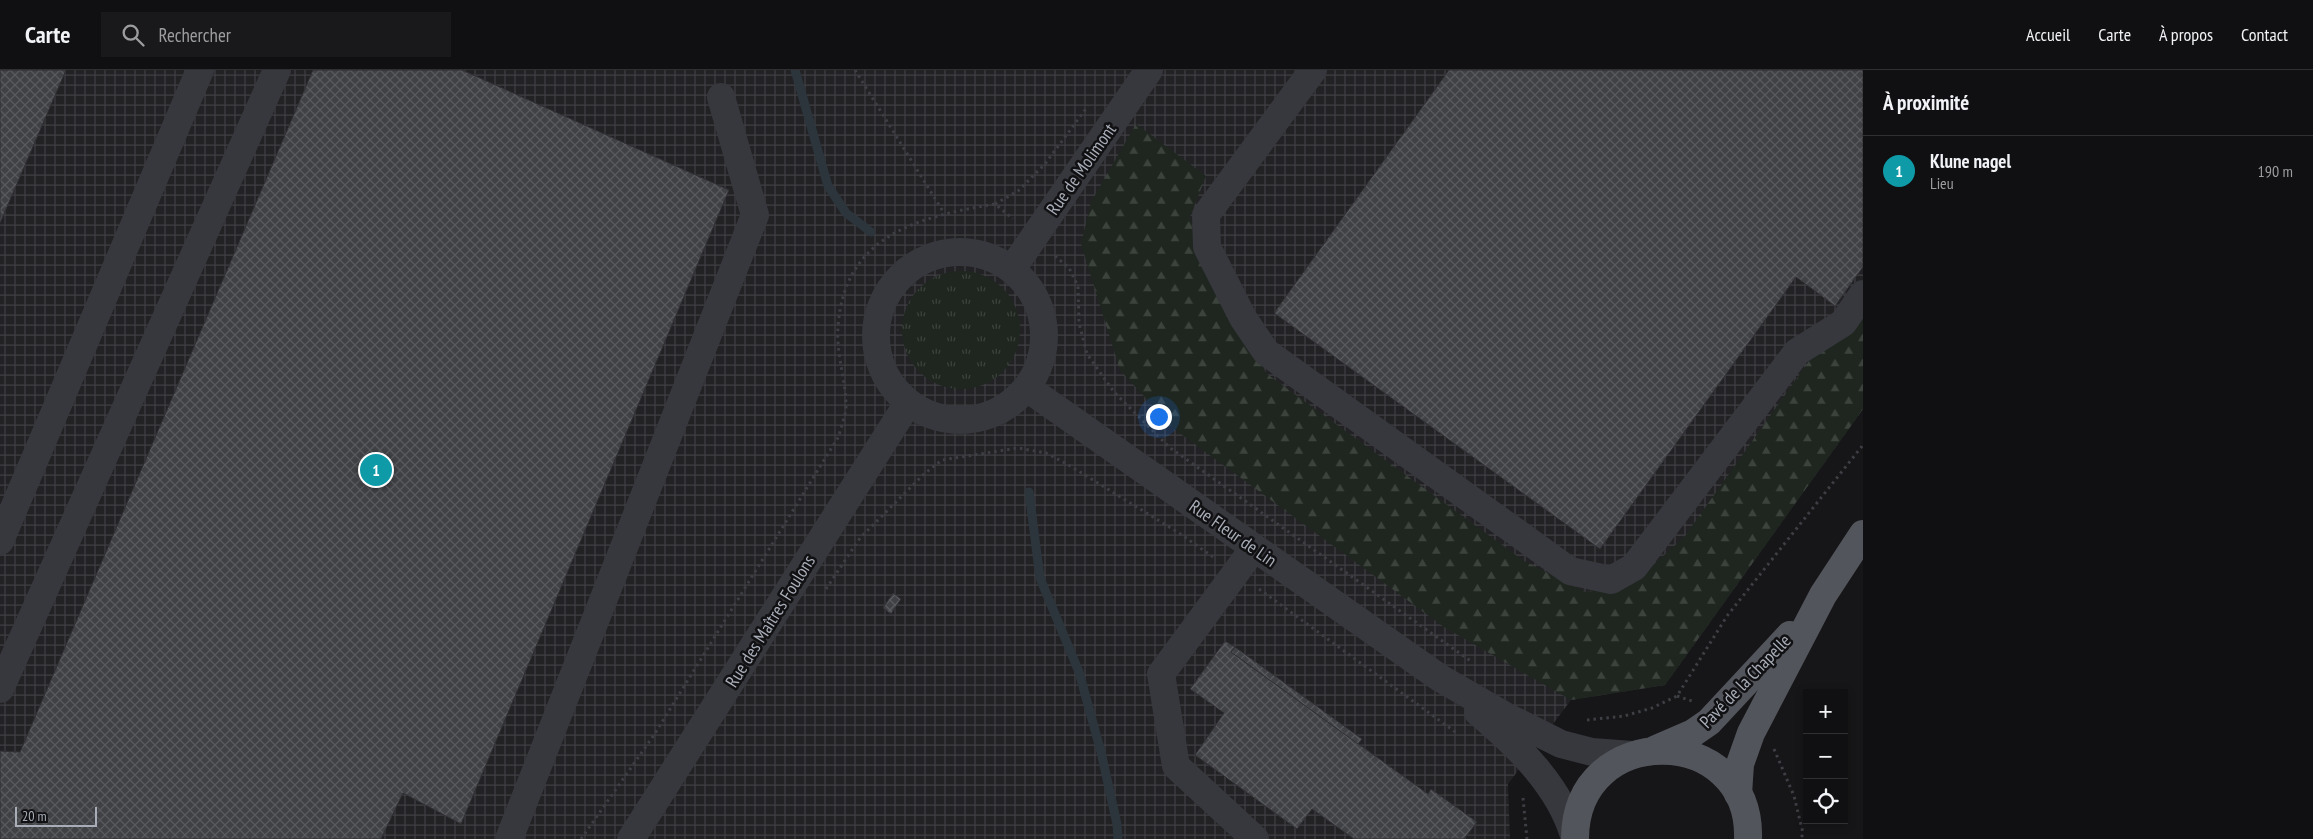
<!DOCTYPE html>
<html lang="fr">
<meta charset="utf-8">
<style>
body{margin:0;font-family:"PT Sans Narrow",sans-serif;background:#19191b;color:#f1f3f6}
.controls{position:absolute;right:15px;bottom:15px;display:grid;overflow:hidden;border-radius:0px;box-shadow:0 2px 8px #0003}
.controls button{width:45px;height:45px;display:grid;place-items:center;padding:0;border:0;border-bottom:1px solid #303032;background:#101012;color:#f1f3f6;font:25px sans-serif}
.scale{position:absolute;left:15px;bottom:12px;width:82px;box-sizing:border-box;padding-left:5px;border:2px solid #a8adb8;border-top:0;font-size:14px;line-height:18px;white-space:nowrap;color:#a8adb8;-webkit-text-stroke:4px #111113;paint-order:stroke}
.you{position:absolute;left:1158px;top:346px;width:18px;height:18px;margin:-12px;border:4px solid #fff;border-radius:50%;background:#1a73e8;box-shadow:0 0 0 8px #1a73e833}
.badge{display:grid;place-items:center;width:32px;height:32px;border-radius:50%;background:#0b8043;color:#fff;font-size:16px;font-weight:700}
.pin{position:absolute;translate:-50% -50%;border:2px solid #fff;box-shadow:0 1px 5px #0006}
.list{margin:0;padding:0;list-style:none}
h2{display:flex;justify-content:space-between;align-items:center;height:65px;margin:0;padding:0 20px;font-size:21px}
h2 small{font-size:16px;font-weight:400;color:#9c9d9f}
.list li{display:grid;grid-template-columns:32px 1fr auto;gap:15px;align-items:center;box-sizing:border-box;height:70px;padding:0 20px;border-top:1px solid #303032}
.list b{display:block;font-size:19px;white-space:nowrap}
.list p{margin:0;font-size:16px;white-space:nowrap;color:#9c9d9f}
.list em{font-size:16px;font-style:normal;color:#9c9d9f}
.icon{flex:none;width:28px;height:28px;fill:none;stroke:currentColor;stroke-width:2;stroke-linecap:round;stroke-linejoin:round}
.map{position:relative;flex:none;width:1863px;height:769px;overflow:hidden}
header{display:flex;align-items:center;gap:30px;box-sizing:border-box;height:70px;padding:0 25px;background:#101012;border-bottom:1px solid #303032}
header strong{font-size:24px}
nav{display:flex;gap:28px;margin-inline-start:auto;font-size:18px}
.search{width:350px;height:45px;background:#19191b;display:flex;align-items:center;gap:12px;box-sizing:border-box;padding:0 18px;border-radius:0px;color:#9c9d9f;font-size:19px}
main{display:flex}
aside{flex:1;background:#101012}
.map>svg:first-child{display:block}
</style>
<header>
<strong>Carte</strong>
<div class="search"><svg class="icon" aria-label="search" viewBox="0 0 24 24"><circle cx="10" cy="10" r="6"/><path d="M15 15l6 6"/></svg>Rechercher</div>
<nav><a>Accueil</a><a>Carte</a><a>À propos</a><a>Contact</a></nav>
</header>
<main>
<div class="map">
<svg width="1863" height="769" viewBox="0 0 1863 769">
<defs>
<pattern id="industrial-grid" width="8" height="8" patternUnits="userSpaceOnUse" patternTransform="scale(1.25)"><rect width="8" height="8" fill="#222225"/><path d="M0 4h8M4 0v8" fill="none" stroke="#3f3f43"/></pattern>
<pattern id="grass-tufts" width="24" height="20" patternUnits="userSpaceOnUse" patternTransform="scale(1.25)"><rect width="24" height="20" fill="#1e261f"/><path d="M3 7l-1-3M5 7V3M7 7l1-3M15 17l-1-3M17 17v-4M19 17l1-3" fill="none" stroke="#3c433d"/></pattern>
<pattern id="forest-firs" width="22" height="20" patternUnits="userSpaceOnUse" patternTransform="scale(1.25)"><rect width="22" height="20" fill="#1e261f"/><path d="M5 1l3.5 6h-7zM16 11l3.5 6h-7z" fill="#3c433d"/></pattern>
<pattern id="building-cross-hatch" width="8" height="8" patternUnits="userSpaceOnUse" patternTransform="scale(1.25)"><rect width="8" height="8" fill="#404145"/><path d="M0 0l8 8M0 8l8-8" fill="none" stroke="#595a5e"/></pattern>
</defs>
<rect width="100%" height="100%" fill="#161618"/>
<polygon fill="url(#industrial-grid)" points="0,0 1863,0 1863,339 1665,615 1571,630 1508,714 1510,769 0,769"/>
<circle fill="url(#grass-tufts)" cx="961" cy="260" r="59"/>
<polygon fill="url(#forest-firs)" points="1136,54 1206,106 1190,147 1203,199 1267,304 1524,491 1586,522 1638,509 1685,466 1809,291 1844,264 1863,239 1863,339 1665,615 1571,630 1444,557 1174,359 1120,300 1081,174 1091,132"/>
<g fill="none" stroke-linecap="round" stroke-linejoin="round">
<g stroke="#2c353c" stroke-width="9">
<polyline points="795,0 828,116 846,143 871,162"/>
<polyline points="1029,422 1040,508 1079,602 1101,682 1117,754 1118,769"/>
</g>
</g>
<g fill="url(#building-cross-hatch)" stroke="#303034">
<polygon points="0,0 66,0 0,153"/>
<polygon points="313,0 462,0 729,120 461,754 403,723 381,769 0,769 0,681 20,682"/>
<polygon points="1449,0 1863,0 1863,197 1835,236 1796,207 1600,479 1274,243"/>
<polygon points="893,523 901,529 891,544 883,538"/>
<polygon points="1225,571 1235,577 1231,582 1428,724 1431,719 1477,752 1464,769 1354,769 1312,739 1297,759 1195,685 1224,643 1190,619"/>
<polygon points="1235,577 1362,669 1358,674 1231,582"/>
</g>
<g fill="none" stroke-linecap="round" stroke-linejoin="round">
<g stroke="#3d3f44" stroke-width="3" stroke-dasharray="2.5 4" stroke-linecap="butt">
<polyline points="855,0 944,143"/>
<polyline points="995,134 1018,121 1045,94 1088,36"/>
<polyline points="1055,186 1069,198 1078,216 1079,253 1087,284 1114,322 1169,377 1472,592"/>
<polyline points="826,519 860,468 924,404 942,390 1018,378 1046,383 1067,394 1179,463 1213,487"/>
<polyline points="1259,519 1458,664"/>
<polyline points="1677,626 1692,631"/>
<polyline points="1587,650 1624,646 1652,638 1677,626 1727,546 1863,375"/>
<polyline points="1774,679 1794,726 1803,763 1801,769"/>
<polyline points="1523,728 1527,769"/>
<path d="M581 769 654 665 839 366C841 356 846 345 846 336 846 310 836 284 838 257 844 165 918 147 995 134L1013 149"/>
</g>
<g stroke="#37383d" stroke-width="28">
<polyline points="1313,0 1206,145 1207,177 1243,248 1266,282 1570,501 1611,510 1634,497 1797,282 1843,253 1863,224"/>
<circle cx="960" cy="266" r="84"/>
<polyline points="1012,199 1149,0"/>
<polyline points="1027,318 1440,608 1509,648 1561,674 1592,682 1632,685"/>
<polyline points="0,471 200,0"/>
<polyline points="1254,478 1161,604 1176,696 1255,769"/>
<polyline points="0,619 277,0"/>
<path d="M1478 642C1518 676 1561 717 1575 769"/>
<polyline points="509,769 755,145 721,27"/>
<polyline points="631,769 908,333"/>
</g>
<g stroke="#53555c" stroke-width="28">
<polyline points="1656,679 1693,663 1709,652 1790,565"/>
<polyline points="1738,724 1740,694 1751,663 1823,525 1863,464"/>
<path d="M1575 769C1575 650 1752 653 1748 769"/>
</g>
</g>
<g text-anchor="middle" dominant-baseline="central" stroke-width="5" stroke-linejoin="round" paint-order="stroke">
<g font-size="18" fill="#a8adb8" stroke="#111113">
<text transform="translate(1081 99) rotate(-55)">Rue de Molimont</text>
<text transform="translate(1233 463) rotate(35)">Rue Fleur de Lin</text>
<text transform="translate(770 551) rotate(-58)">Rue des Maîtres Foulons</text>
<text transform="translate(1745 611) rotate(-46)">Pavé de la Chapelle</text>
</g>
</g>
</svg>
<div class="controls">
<button>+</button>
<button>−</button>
<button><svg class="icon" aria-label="locate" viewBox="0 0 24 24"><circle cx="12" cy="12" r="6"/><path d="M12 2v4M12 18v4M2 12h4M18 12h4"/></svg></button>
</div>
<div class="scale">20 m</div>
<div class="you"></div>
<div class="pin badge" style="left:376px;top:400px;background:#0f9aa8">1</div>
</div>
<aside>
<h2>À proximité<small></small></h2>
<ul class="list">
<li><span class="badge" style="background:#0f9aa8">1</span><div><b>Klune nagel</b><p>Lieu</p></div><em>190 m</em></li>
</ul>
</aside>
</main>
